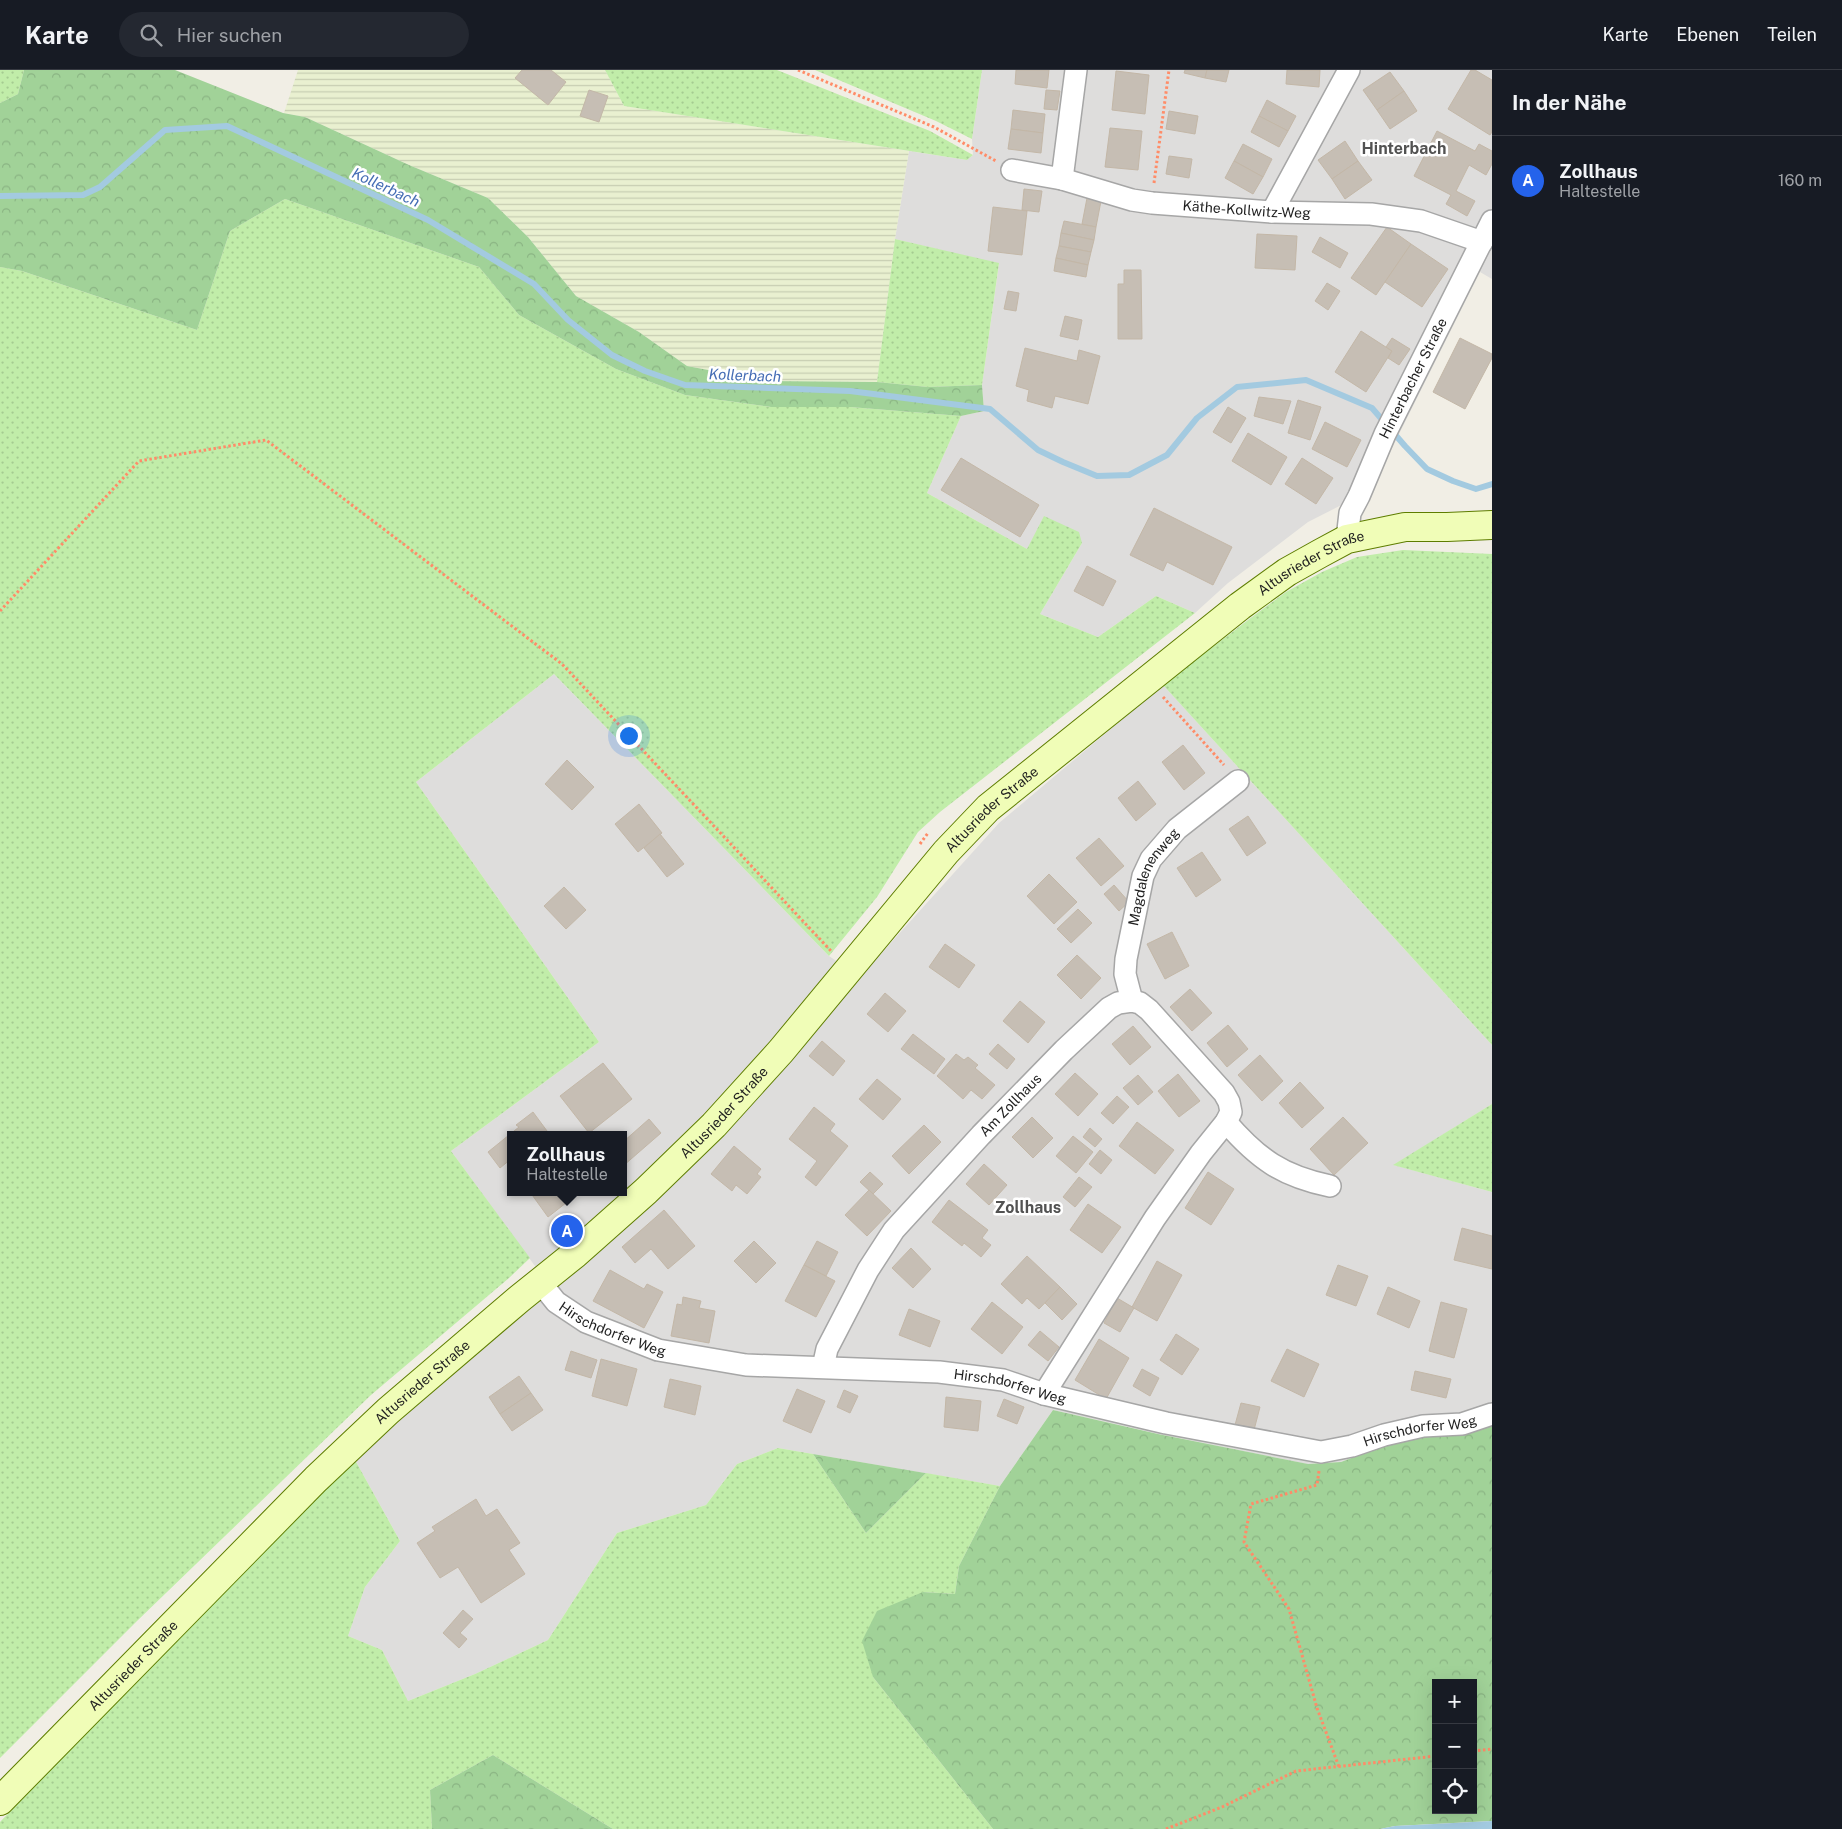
<!DOCTYPE html>
<html lang="de">
<meta charset="utf-8">
<style>
body{margin:0;font-family:"Public Sans",sans-serif;background:#242831;color:#f1f3f6}
.controls{position:absolute;right:15px;bottom:15px;display:grid;overflow:hidden;border-radius:0px;box-shadow:0 5px 20px #0002}
.controls button{width:45px;height:45px;display:grid;place-items:center;padding:0;border:0;border-bottom:1px solid #363941;background:#171b24;color:#f1f3f6;font:25px sans-serif}
.you{position:absolute;left:628px;top:665px;width:18px;height:18px;margin:-12px;border:4px solid #fff;border-radius:50%;background:#1a73e8;box-shadow:0 0 0 8px #1a73e833}
.badge{display:grid;place-items:center;width:32px;height:32px;border-radius:50%;background:#2563eb;color:#fff;font-size:16px;font-weight:700}
.pin{position:absolute;translate:-50% -50%;border:2px solid #fff;box-shadow:0 1px 5px #0006}
.popup{position:absolute;left:507px;top:1061px;width:120px;height:65px;box-sizing:border-box;display:grid;place-content:center;border-radius:0px;background:#171b24;filter:drop-shadow(0 1px 4px #0005);font-size:16px;white-space:nowrap;color:#9ea1a6}
.popup b{font-size:19px;color:#f1f3f6}
.popup::after{content:'';position:absolute;left:50%;top:100%;margin-left:-10px;border:10px solid transparent;border-top-color:#171b24}
.list{margin:0;padding:0;list-style:none}
h2{display:flex;justify-content:space-between;align-items:center;height:65px;margin:0;padding:0 20px;font-size:21px}
h2 small{font-size:16px;font-weight:400;color:#9ea1a6}
.list li{display:grid;grid-template-columns:32px 1fr auto;gap:15px;align-items:center;box-sizing:border-box;height:90px;padding:0 20px;border-top:1px solid #363941}
.list b{display:block;font-size:19px;white-space:nowrap}
.list p{margin:0;font-size:16px;white-space:nowrap;color:#9ea1a6}
.list em{font-size:16px;font-style:normal;color:#9ea1a6}
.icon{flex:none;width:28px;height:28px;fill:none;stroke:currentColor;stroke-width:2;stroke-linecap:round;stroke-linejoin:round}
.map{position:relative;flex:none;width:1492px;height:1759px;overflow:hidden}
header{display:flex;align-items:center;gap:30px;box-sizing:border-box;height:70px;padding:0 25px;background:#171b24;border-bottom:1px solid #363941}
header strong{font-size:24px}
nav{display:flex;gap:28px;margin-inline-start:auto;font-size:18px}
.search{width:350px;height:45px;background:#242831;display:flex;align-items:center;gap:12px;box-sizing:border-box;padding:0 18px;border-radius:28px;color:#9ea1a6;font-size:19px}
main{display:flex}
aside{flex:1;background:#171b24}
.map>svg:first-child{display:block}
</style>
<header>
<strong>Karte</strong>
<div class="search"><svg class="icon" aria-label="search" viewBox="0 0 24 24"><circle cx="10" cy="10" r="6"/><path d="M15 15l6 6"/></svg>Hier suchen</div>
<nav><a>Karte</a><a>Ebenen</a><a>Teilen</a></nav>
</header>
<main>
<div class="map">
<svg width="1492" height="1759" viewBox="0 0 1492 1759">
<defs>
<pattern id="farmland-rules" width="6" height="5" patternUnits="userSpaceOnUse" patternTransform="scale(1.25)"><rect width="6" height="5" fill="#e9f0d0"/><path d="M0 2.5h6" fill="none" stroke="#c7cdb2"/></pattern>
<pattern id="grass-dots" width="8" height="8" patternUnits="userSpaceOnUse" patternTransform="scale(1.25)"><rect width="8" height="8" fill="#c1eda9"/><path d="M2 2h.1M6 6h.1" fill="none" stroke="#a5cb91" stroke-width="1.8" stroke-linecap="round"/></pattern>
<pattern id="forest-crowns" width="20" height="18" patternUnits="userSpaceOnUse" patternTransform="scale(1.25)"><rect width="20" height="18" fill="#a1d298"/><path d="M2 6a3 3 0 1 1 6 0M12 15a3 3 0 1 1 6 0" fill="none" stroke="#8ab483"/></pattern>
</defs>
<rect width="100%" height="100%" fill="#f1eee5"/>
<g fill="#dedddc" fill-rule="evenodd">
<polygon points="982,0 1492,0 1492,209 1480,202 1371,420 1308,452 1228,513 1195,543 1156,526 1098,567 1040,544 1082,473 1027,479 927,423 961,346 984,341 982,315 999,194 895,169 909,81 967,90 973,85 972,69"/>
<path d="M554 604 829 886 860 907 999 753 1163 615 1492 975V1034L1394 1095 1492 1122V1352L1388 1374 1341 1392 1307 1394 1158 1364 1053 1340 1000 1416 778 1378 737 1394 706 1435 617 1463 548 1570 475 1604 408 1631 382 1580 348 1566 365 1517 400 1471 355 1390 395 1351 551 1218 451 1081 599 972 416 712ZM511 1065H623V1122H511Z"/>
</g>
<polygon fill="url(#farmland-rules)" points="298,0 605,0 624,36 909,81 895,169 877,312 766,311 687,296 639,262 576,226 528,167 488,128 409,95 305,47 284,43"/>
<g fill="url(#grass-dots)">
<polygon points="0,0 24,0 18,24 0,33"/>
<polygon points="605,0 777,0 930,61 973,85 967,90 624,36"/>
<polygon points="815,0 982,0 972,69 936,51"/>
<polygon points="285,129 479,197 519,245 616,299 685,325 771,337 850,337 961,346 927,423 1027,479 1044,446 1079,462 1082,473 1040,544 1098,567 1156,526 1195,543 940,742 918,762 877,827 829,886 554,604 416,712 599,972 451,1081 530,1188 509,1208 371,1325 137,1551 0,1688 0,197 22,201 197,260 230,161"/>
<polygon points="895,169 999,193 982,315 928,317 877,312"/>
<polygon points="1403,480 1492,484 1492,975 1163,615 1252,547 1286,522 1322,502 1357,487"/>
<polygon points="1492,1034 1492,1122 1393,1095"/>
<polygon points="778,1378 813,1384 866,1463 926,1403 1000,1416 959,1496 955,1524 923,1522 873,1607 993,1759 613,1759 493,1685 430,1720 432,1759 0,1759 0,1752 324,1417 355,1390 400,1471 365,1517 348,1566 382,1580 408,1631 475,1604 548,1570 617,1463 706,1435 737,1394"/>
</g>
<g fill="url(#forest-crowns)" fill-rule="evenodd">
<polygon points="24,0 175,0 283,43 305,47 409,95 488,128 528,167 576,226 639,262 687,296 766,311 877,312 928,317 982,315 984,341 961,346 850,337 771,337 685,325 616,299 519,245 479,197 285,129 230,161 197,260 22,201 0,197 0,33 18,24"/>
<path d="M1053 1340 1158 1364 1308 1394 1341 1392 1388 1374 1492 1352V1751L1395 1756 1380 1759H993L873 1607 862 1571 877 1541 923 1522 955 1524 959 1496 1000 1416ZM1436 1613H1473V1740H1436Z"/>
<polygon points="813,1384 925,1403 926,1403 866,1463"/>
<polygon points="493,1685 613,1759 432,1759 430,1720"/>
</g>
<polygon fill="#a3cae0" points="1492,1751 1492,1759 1380,1759 1395,1756"/>
<g fill="none" stroke-linecap="round" stroke-linejoin="round">
<polyline stroke="#a3cae0" stroke-width="6" points="0,126 83,125 100,117 165,60 227,56 428,150 534,214 568,250 612,285 645,301 685,315 850,321 990,339 1038,380 1063,392 1097,406 1129,405 1167,385 1197,348 1237,317 1306,310 1372,338 1405,376 1427,399 1453,411 1476,419 1492,414"/>
</g>
<g fill="#c6beb4" stroke="#c3b7a7">
<polygon points="522,0 551,0 566,12 548,35 515,8"/>
<polygon points="1016,0 1049,0 1047,18 1015,14"/>
<polygon points="1185,0 1207,0 1205,8 1184,3"/>
<polygon points="1207,0 1229,0 1226,12 1205,8"/>
<polygon points="1287,0 1320,0 1319,17 1286,14"/>
<polygon points="1471,0 1475,0 1492,10 1492,62 1490,65 1448,39"/>
<polygon points="1116,1 1149,5 1145,44 1112,40"/>
<polygon points="1390,2 1404,21 1377,40 1363,20"/>
<polygon points="589,20 608,26 599,52 580,46"/>
<polygon points="1046,20 1060,21 1057,40 1044,39"/>
<polygon points="1404,21 1417,41 1390,59 1377,40"/>
<polygon points="1267,30 1296,46 1288,61 1259,46"/>
<polygon points="1013,40 1045,44 1043,63 1011,59"/>
<polygon points="1169,41 1198,46 1195,64 1166,59"/>
<polygon points="1259,46 1288,61 1279,77 1251,62"/>
<polygon points="1110,58 1142,61 1138,100 1105,97"/>
<polygon points="1011,59 1043,63 1041,83 1008,79"/>
<polygon points="1437,61 1475,81 1479,74 1492,81 1492,94 1486,105 1469,95 1456,121 1475,131 1467,146 1446,134 1451,125 1414,106"/>
<polygon points="1345,71 1358,91 1332,109 1318,90"/>
<polygon points="1243,74 1272,89 1263,107 1234,91"/>
<polygon points="1169,86 1192,89 1189,108 1166,104"/>
<polygon points="1234,91 1263,107 1253,124 1225,108"/>
<polygon points="1358,91 1372,110 1345,129 1332,109"/>
<polygon points="1024,119 1042,121 1039,142 1022,140"/>
<polygon points="1087,128 1101,131 1096,157 1082,154"/>
<polygon points="993,137 1027,141 1022,185 988,181"/>
<polygon points="1064,151 1096,157 1094,170 1061,163"/>
<polygon points="1387,157 1411,174 1376,225 1351,208"/>
<polygon points="1061,163 1094,170 1091,182 1059,176"/>
<polygon points="1257,164 1297,166 1295,200 1255,198"/>
<polygon points="1320,167 1348,183 1340,198 1312,182"/>
<polygon points="1411,174 1448,199 1422,237 1385,212"/>
<polygon points="1059,176 1091,182 1088,195 1056,188"/>
<polygon points="1056,188 1088,195 1086,207 1054,201"/>
<polygon points="1124,200 1141,200 1142,269 1118,269 1118,214 1124,214"/>
<polygon points="1327,213 1340,221 1328,240 1315,231"/>
<polygon points="1008,221 1019,223 1016,241 1004,239"/>
<polygon points="1065,246 1082,250 1078,270 1060,266"/>
<polygon points="1361,261 1392,281 1366,322 1335,302"/>
<polygon points="1392,268 1410,279 1399,295 1388,288 1392,281 1386,277"/>
<polygon points="1460,268 1492,284 1492,288 1465,339 1433,322"/>
<polygon points="1025,278 1077,291 1079,280 1100,286 1088,334 1055,326 1052,338 1027,331 1029,320 1016,316"/>
<polygon points="1259,327 1291,331 1283,354 1254,346"/>
<polygon points="1298,330 1321,337 1310,370 1288,363"/>
<polygon points="1228,337 1246,348 1231,373 1213,362"/>
<polygon points="1325,352 1361,370 1347,397 1312,379"/>
<polygon points="1248,363 1287,387 1271,415 1232,391"/>
<polygon points="961,388 1039,435 1020,467 941,420"/>
<polygon points="1302,388 1333,408 1316,434 1285,414"/>
<polygon points="1154,438 1232,477 1213,515 1167,492 1163,501 1130,485"/>
<polygon points="1087,496 1116,511 1103,536 1074,521"/>
<polygon points="1183,675 1205,703 1184,720 1162,692"/>
<polygon points="567,690 594,717 572,740 545,714"/>
<polygon points="1138,711 1156,734 1136,751 1118,728"/>
<polygon points="639,734 662,763 638,782 615,754"/>
<polygon points="1248,746 1266,773 1247,786 1229,759"/>
<polygon points="660,764 684,794 667,807 644,778"/>
<polygon points="1099,768 1124,796 1101,816 1076,788"/>
<polygon points="1202,782 1221,810 1196,827 1177,798"/>
<polygon points="1049,804 1077,832 1054,854 1027,826"/>
<polygon points="1114,815 1129,832 1119,841 1104,824"/>
<polygon points="564,817 586,840 566,859 544,836"/>
<polygon points="1078,839 1092,853 1071,873 1057,859"/>
<polygon points="1172,862 1189,896 1165,909 1147,874"/>
<polygon points="945,874 975,895 959,918 929,897"/>
<polygon points="1077,885 1101,908 1081,929 1057,905"/>
<polygon points="1190,919 1212,943 1192,961 1170,937"/>
<polygon points="885,923 906,941 888,962 867,944"/>
<polygon points="1020,931 1045,952 1028,973 1003,951"/>
<polygon points="1228,955 1248,979 1227,997 1207,973"/>
<polygon points="1133,956 1151,977 1130,995 1112,974"/>
<polygon points="913,964 945,989 934,1004 901,979"/>
<polygon points="822,971 845,991 833,1006 809,986"/>
<polygon points="998,974 1015,989 1007,999 989,984"/>
<polygon points="956,984 964,990 968,987 978,995 975,998 995,1015 982,1029 971,1020 963,1029 937,1006"/>
<polygon points="1260,985 1283,1011 1262,1031 1238,1005"/>
<polygon points="603,993 632,1029 589,1063 560,1026"/>
<polygon points="1075,1003 1098,1024 1078,1046 1055,1024"/>
<polygon points="1178,1004 1200,1031 1179,1047 1158,1021"/>
<polygon points="1138,1005 1153,1022 1138,1035 1123,1018"/>
<polygon points="877,1009 901,1029 883,1050 859,1029"/>
<polygon points="1300,1012 1324,1038 1302,1058 1279,1033"/>
<polygon points="1117,1026 1129,1037 1113,1054 1101,1043"/>
<polygon points="814,1037 835,1054 830,1061 848,1076 816,1116 805,1107 817,1091 789,1069"/>
<polygon points="533,1042 550,1065 511,1065 511,1089 500,1098 488,1082 519,1057 516,1055"/>
<polygon points="1032,1047 1053,1068 1033,1088 1012,1067"/>
<polygon points="1343,1047 1368,1073 1334,1105 1310,1079"/>
<polygon points="649,1049 661,1063 623,1096 623,1072"/>
<polygon points="1137,1052 1174,1080 1155,1104 1119,1076"/>
<polygon points="924,1055 941,1072 909,1104 892,1086"/>
<polygon points="1090,1058 1102,1069 1095,1077 1083,1067"/>
<polygon points="1073,1066 1093,1082 1076,1103 1056,1086"/>
<polygon points="734,1076 761,1099 757,1104 761,1107 747,1124 736,1115 732,1121 711,1104"/>
<polygon points="1100,1080 1112,1090 1101,1104 1089,1094"/>
<polygon points="984,1094 1007,1115 989,1135 966,1114"/>
<polygon points="870,1102 883,1114 873,1124 860,1112"/>
<polygon points="1208,1102 1234,1119 1211,1155 1185,1138"/>
<polygon points="1079,1107 1092,1117 1075,1137 1063,1127"/>
<polygon points="869,1120 891,1141 867,1166 845,1145"/>
<polygon points="530,1122 580,1122 548,1147"/>
<polygon points="949,1130 988,1160 982,1168 991,1175 981,1187 964,1173 962,1176 932,1152"/>
<polygon points="1088,1134 1121,1157 1102,1183 1070,1160"/>
<polygon points="664,1140 695,1176 668,1199 651,1179 635,1193 622,1177"/>
<polygon points="1462,1158 1492,1166 1492,1199 1454,1190"/>
<polygon points="754,1171 776,1193 756,1213 734,1191"/>
<polygon points="817,1171 838,1182 826,1206 804,1195"/>
<polygon points="911,1178 931,1199 913,1218 892,1198"/>
<polygon points="1027,1186 1060,1217 1039,1239 1027,1228 1022,1234 1001,1214"/>
<polygon points="1157,1191 1182,1205 1157,1251 1132,1237"/>
<polygon points="804,1195 835,1211 816,1247 785,1231"/>
<polygon points="1338,1195 1368,1206 1356,1236 1326,1225"/>
<polygon points="610,1200 644,1219 647,1214 663,1222 644,1258 593,1231"/>
<polygon points="1060,1217 1077,1234 1062,1250 1045,1233"/>
<polygon points="1388,1217 1420,1231 1409,1258 1377,1244"/>
<polygon points="683,1227 701,1231 699,1238 715,1241 709,1273 671,1266 677,1234 682,1235"/>
<polygon points="1117,1228 1134,1238 1120,1262 1104,1253"/>
<polygon points="992,1232 1023,1257 1002,1284 971,1259"/>
<polygon points="1441,1232 1467,1239 1454,1288 1429,1281"/>
<polygon points="909,1239 940,1251 930,1277 899,1265"/>
<polygon points="1040,1261 1059,1277 1048,1291 1028,1275"/>
<polygon points="1176,1264 1199,1279 1182,1305 1160,1290"/>
<polygon points="1099,1269 1129,1288 1106,1329 1075,1310"/>
<polygon points="1287,1279 1319,1294 1304,1327 1271,1311"/>
<polygon points="571,1281 597,1290 591,1308 565,1300"/>
<polygon points="601,1289 637,1299 627,1336 592,1326"/>
<polygon points="1142,1299 1159,1308 1150,1326 1133,1316"/>
<polygon points="1415,1301 1451,1309 1446,1328 1411,1320"/>
<polygon points="519,1306 531,1323 500,1344 489,1327"/>
<polygon points="670,1309 701,1316 695,1345 664,1337"/>
<polygon points="797,1319 825,1331 811,1363 783,1351"/>
<polygon points="844,1320 858,1326 850,1343 837,1337"/>
<polygon points="531,1323 543,1340 512,1361 500,1344"/>
<polygon points="946,1327 981,1331 978,1361 944,1357"/>
<polygon points="1004,1329 1024,1337 1017,1354 997,1346"/>
<polygon points="1241,1333 1260,1337 1254,1360 1235,1355"/>
<polygon points="476,1429 486,1446 497,1439 520,1473 509,1480 525,1504 481,1533 458,1497 440,1508 417,1473 435,1461 432,1457"/>
<polygon points="463,1540 473,1549 460,1563 467,1569 459,1578 443,1563"/>
</g>
<g fill="none" stroke-linecap="round" stroke-linejoin="round">
<defs>
<g id="minor">
<path id="s1" d="M1012 100 1062 109 1132 130 1152 133 1272 142 1371 144 1421 151 1482 172"/>
<polyline points="1062,109 1076,0"/>
<polyline points="1272,142 1349,0"/>
<path id="s2" d="M1347 469 1350 443 1359 426 1385 364 1492 151"/>
<path id="s3" d="M1132 931 1125 904 1126 889 1143 806 1151 789 1177 759 1238 711"/>
<path d="M1226 1052C1258 1089 1282 1106 1330 1116"/>
<path id="s4" d="M540 1212 556 1232 586 1252 658 1280 746 1295 939 1302 1003 1310 1044 1324 1166 1353 1321 1382 1352 1376 1384 1365 1423 1356 1462 1354 1492 1344"/>
<path id="s5" d="M823 1297 827 1279 868 1200 894 1160 981 1065 1064 980 1109 938 1118 933 1132 931 1140 933 1149 940 1224 1023 1229 1032 1231 1042 1226 1052 1201 1083 1155 1148 1044 1324"/>
</g>
<g id="secondary">
<path id="s6" d="M0 1731 316 1409 388 1341 519 1229 575 1184 646 1121 714 1055 781 981 946 782 988 738 1240 536 1287 502 1321 483 1347 469 1405 457H1447L1492 455"/>
</g>
</defs>
<use href="#minor" stroke="#a6a6a6" stroke-width="24"/>
<use href="#secondary" stroke="#5e7d00" stroke-width="30"/>
<g stroke="#ff8c68" stroke-width="3" stroke-dasharray="2.5 2.5" stroke-linecap="butt">
<polyline points="798,0 934,57 996,91"/>
<polyline points="1154,113 1169,0"/>
<polyline points="0,541 139,391 266,370 562,594 832,882"/>
<polyline points="1163,627 1224,695"/>
<polyline points="920,774 928,763"/>
<polyline points="1319,1401 1317,1415 1251,1434 1244,1472 1289,1539 1317,1638 1339,1697"/>
<polyline points="1473,1681 1492,1679"/>
<polyline points="1166,1759 1222,1737 1296,1701 1436,1686"/>
</g>
<use href="#minor" stroke="#fff" stroke-width="21"/>
<use href="#secondary" stroke="#f0fdb7" stroke-width="28"/>
</g>
<g text-anchor="middle" dominant-baseline="central" stroke-width="5" stroke-linejoin="round" paint-order="stroke">
<g font-size="14" fill="#1f1f1f" stroke="#fff">
<text stroke="none"><textPath href="#s1" startOffset="239">Käthe-Kollwitz-Weg</textPath></text>
<text stroke="none"><textPath href="#s2" startOffset="175">Hinterbacher Straße</textPath></text>
<text stroke="none"><textPath href="#s6" startOffset="1810">Altusrieder Straße</textPath></text>
<text stroke="none"><textPath href="#s6" startOffset="1405">Altusrieder Straße</textPath></text>
<text stroke="none"><textPath href="#s3" startOffset="131">Magdalenenweg</textPath></text>
<text stroke="none"><textPath href="#s5" startOffset="326">Am Zollhaus</textPath></text>
<text stroke="none"><textPath href="#s6" startOffset="1000">Altusrieder Straße</textPath></text>
<text stroke="none"><textPath href="#s4" startOffset="89">Hirschdorfer Weg</textPath></text>
<text stroke="none"><textPath href="#s6" startOffset="595">Altusrieder Straße</textPath></text>
<text stroke="none"><textPath href="#s4" startOffset="494">Hirschdorfer Weg</textPath></text>
<text stroke="none"><textPath href="#s4" startOffset="914">Hirschdorfer Weg</textPath></text>
<text stroke="none"><textPath href="#s6" startOffset="190">Altusrieder Straße</textPath></text>
</g>
<g font-size="15" font-style="italic" fill="#466eb5" stroke="#fff">
<text transform="translate(386 117) rotate(25)">Kollerbach</text>
<text transform="translate(745 305) rotate(2)">Kollerbach</text>
</g>
<g font-size="16" font-weight="bold" fill="#525252" stroke="#fff">
<text x="1404" y="78">Hinterbach</text>
<text x="1028" y="1137">Zollhaus</text>
</g>
</g>
</svg>
<div class="controls">
<button>+</button>
<button>−</button>
<button><svg class="icon" aria-label="locate" viewBox="0 0 24 24"><circle cx="12" cy="12" r="6"/><path d="M12 2v4M12 18v4M2 12h4M18 12h4"/></svg></button>
</div>
<div class="you"></div>
<div class="pin badge" style="left:567px;top:1161px">A</div>
<div class="popup"><b>Zollhaus</b>Haltestelle</div>
</div>
<aside>
<h2>In der Nähe<small></small></h2>
<ul class="list">
<li><span class="badge">A</span><div><b>Zollhaus</b><p>Haltestelle</p></div><em>160 m</em></li>
</ul>
</aside>
</main>
